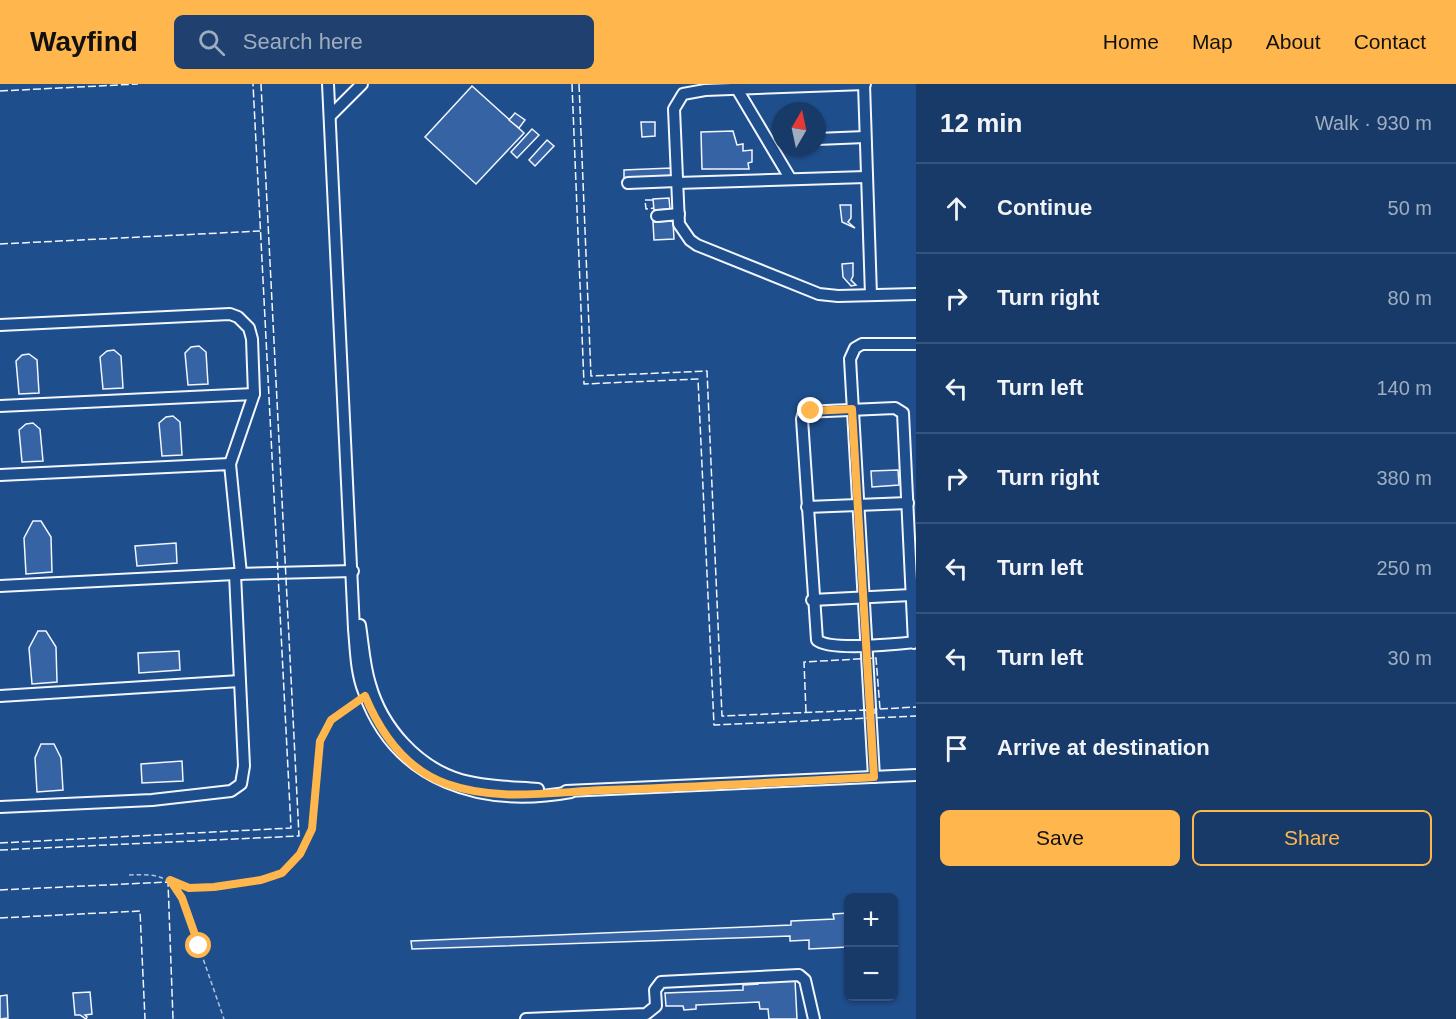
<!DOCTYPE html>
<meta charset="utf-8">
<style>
body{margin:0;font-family:Arial,sans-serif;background:#20416f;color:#f1f3f6}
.controls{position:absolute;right:18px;bottom:18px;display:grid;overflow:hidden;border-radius:9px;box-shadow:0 2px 4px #0004}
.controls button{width:54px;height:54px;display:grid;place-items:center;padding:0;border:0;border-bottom:2px solid #36547d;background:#173a69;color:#f1f3f6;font:30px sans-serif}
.compass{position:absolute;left:772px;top:18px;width:54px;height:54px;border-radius:50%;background:#173a69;box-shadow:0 2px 4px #0004;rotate:9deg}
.stop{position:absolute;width:18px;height:18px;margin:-14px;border:4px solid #ffb74d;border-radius:50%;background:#fff}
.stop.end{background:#ffb74d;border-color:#fff;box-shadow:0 2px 6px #0008}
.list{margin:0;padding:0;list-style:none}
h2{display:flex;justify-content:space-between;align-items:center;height:78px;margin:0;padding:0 24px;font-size:26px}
h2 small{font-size:20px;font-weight:400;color:#9eadc0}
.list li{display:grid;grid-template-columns:39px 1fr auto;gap:18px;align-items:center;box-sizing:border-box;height:90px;padding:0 24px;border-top:2px solid #36547d}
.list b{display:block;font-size:22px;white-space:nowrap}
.list em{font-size:20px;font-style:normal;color:#9eadc0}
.actions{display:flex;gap:12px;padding:18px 24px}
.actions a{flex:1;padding:14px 0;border:2px solid #ffb74d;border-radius:9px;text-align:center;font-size:21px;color:#ffb74d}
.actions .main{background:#ffb74d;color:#111}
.icon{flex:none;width:33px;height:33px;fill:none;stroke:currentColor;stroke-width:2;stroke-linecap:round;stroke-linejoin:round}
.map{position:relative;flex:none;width:916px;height:935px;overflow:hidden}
header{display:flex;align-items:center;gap:36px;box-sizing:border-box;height:84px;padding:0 30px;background:#ffb74d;color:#111}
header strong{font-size:28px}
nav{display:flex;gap:33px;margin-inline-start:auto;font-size:21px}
.search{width:420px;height:54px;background:#20416f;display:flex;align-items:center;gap:15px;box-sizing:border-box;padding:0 21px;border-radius:9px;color:#9eadc0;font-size:22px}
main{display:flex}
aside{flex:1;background:#173a69}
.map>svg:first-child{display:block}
</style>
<header>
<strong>Wayfind</strong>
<div class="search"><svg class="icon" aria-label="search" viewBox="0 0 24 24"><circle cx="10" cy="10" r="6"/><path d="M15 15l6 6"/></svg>Search here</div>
<nav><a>Home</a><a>Map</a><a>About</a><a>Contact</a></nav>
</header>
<main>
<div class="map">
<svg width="916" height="935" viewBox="0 0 916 935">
<rect width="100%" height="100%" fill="#1f4e8c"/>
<g fill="#3563a3" stroke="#f2f6ff" stroke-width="1.5">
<polygon points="472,2 524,49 476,100 425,53"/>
<polygon points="515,29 525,36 519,44 509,36"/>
<polygon points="641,38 655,38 655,52 642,53"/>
<polygon points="532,45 539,51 517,74 511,68"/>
<polygon points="733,47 737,61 743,60 743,67 752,66 752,78 748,79 749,85 702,85 701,48"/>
<polygon points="547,56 554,62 535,82 529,76"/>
<polygon points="671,84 672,94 624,96 624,86"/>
<polygon points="669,114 670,125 654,126 653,115"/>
<polygon points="840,121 851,121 851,134 848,138 855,144 842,138"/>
<polygon points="673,137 674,155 654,156 653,138"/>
<polygon points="853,179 853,192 851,196 856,201 851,202 843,193 842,180"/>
<polygon points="199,262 206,268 208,300 188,301 185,269 191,263"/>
<polygon points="114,266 121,272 123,304 103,305 100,273 107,267"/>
<polygon points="29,270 37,276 39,309 19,310 16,277 22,271"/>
<polygon points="173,332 180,338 182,371 162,372 159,339 166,333"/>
<polygon points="33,339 40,345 43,377 22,378 19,346 26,340"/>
<polygon points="898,386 899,401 872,403 871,387"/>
<polygon points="33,437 41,437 51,453 52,488 26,490 24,454"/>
<polygon points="176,459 177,479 137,482 135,462"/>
<polygon points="38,547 46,547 56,563 57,598 32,600 29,564"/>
<polygon points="179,567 180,586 139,589 138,569"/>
<polygon points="41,660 54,660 61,674 63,706 37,708 35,674"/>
<polygon points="182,677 183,697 142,699 141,680"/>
<polygon points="848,829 848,863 809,865 809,856 790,857 790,852 412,865 411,857 791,841 791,837 834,835 833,830"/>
<polygon points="795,896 797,935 769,935 768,925 760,925 759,918 696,921 696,925 684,926 683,922 666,922 665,909 743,906 743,901 758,900 758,898"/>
<polygon points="90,908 92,930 85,931 87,933 86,935 80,931 75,931 73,909"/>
<polygon points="7,911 8,934 0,935 0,912"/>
</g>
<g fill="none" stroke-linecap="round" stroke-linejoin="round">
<defs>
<g id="minor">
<path d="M328 0 354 545C356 566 356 588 364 608 396 699 483 724 571 708"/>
<polyline points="864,0 871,211"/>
<polyline points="865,0 705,6 683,10 674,25 679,140 690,156 697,161 819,210 838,212 916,210"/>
<polyline points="737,5 790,94"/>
<polyline points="330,32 362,0"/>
<polyline points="817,55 865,53"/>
<polyline points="628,99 677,97"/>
<polyline points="677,99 866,93"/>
<polyline points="657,132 679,130"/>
<polyline points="0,241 230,230 238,233 249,244 252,255 254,310 230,380"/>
<polyline points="0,322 254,310"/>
<polyline points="0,391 230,380 241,490"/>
<polyline points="807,423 908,419"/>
<polyline points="0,502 235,490 353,487"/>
<polyline points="812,516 911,511"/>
<path d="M360 541C363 560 364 581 370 600 382 643 417 683 461 696 485 703 513 703 538 705"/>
<path d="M914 559 903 329 895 324 804 328 802 335 817 556C829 567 898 560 916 558"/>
<polyline points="0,612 240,597"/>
<polyline points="874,693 850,275 855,264 862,260 916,260"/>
<polyline points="566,707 916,691"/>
<polyline points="0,723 152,716 231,707 241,700 244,682 235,490"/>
<polyline points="526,935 646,930 656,922 655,906 661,898 799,891 805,896 814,935"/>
</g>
</defs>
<use href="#minor" stroke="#f2f6ff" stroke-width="14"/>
<g stroke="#b3c4dc" stroke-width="1.5" stroke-dasharray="4.5 3" stroke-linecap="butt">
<path d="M129 791C156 790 167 790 182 814L224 935"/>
<polyline points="170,796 189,804 215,803 261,796 282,789 300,770 312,745 320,658 331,636 358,617"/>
</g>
<use href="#minor" stroke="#1f4e8c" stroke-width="10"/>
<g stroke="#f2f6ff" stroke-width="1.5" stroke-dasharray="8 3" stroke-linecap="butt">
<polyline points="572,0 584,300 698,295 714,641 916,632"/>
<polyline points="579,0 591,292 707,287 722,632 866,626 866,629"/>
<polyline points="0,7 138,0"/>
<polyline points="653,116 645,116 646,125 654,124"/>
<polyline points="0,160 260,147"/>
<polyline points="880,625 916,623"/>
<polyline points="806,628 804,578 876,574 880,625 875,625 875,630"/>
<polyline points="0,759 291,744 253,0"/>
<polyline points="0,766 299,752 261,0"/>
<polyline points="0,806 168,798 173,935"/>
<polyline points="0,834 140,827 145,935"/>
</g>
</g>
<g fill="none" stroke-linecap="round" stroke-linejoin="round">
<path stroke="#ffb74d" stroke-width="8" d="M199 862 182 814 170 796 189 804 214 803 261 796 282 789 300 770 312 745 320 657 331 636 365 612C381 650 407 686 447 700 498 718 552 708 605 706 695 703 784 698 874 693L852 325 811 327"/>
</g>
</svg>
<div class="controls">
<button>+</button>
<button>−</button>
</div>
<svg class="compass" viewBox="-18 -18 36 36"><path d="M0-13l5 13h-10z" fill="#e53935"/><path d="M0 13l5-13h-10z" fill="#9eadc0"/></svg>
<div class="stop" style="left:199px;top:862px"></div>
<div class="stop end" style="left:811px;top:327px"></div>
</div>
<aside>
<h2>12 min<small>Walk · 930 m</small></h2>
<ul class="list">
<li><svg class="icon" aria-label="ahead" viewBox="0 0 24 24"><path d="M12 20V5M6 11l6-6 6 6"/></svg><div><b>Continue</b></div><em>50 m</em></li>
<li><svg class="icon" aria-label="right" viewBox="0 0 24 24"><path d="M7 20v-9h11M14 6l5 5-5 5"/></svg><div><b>Turn right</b></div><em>80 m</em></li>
<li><svg class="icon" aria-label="left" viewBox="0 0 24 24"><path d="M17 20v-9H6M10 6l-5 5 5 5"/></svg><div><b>Turn left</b></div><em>140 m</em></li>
<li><svg class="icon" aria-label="right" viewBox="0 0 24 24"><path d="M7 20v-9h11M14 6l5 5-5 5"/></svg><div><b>Turn right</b></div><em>380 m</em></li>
<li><svg class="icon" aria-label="left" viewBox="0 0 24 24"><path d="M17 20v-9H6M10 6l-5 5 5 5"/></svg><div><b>Turn left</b></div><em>250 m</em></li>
<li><svg class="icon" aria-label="left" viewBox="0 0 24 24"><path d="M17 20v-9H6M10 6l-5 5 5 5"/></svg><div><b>Turn left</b></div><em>30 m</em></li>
<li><svg class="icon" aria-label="arrive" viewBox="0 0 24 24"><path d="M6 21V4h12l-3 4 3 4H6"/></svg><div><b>Arrive at destination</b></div></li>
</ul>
<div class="actions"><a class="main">Save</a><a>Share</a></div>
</aside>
</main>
